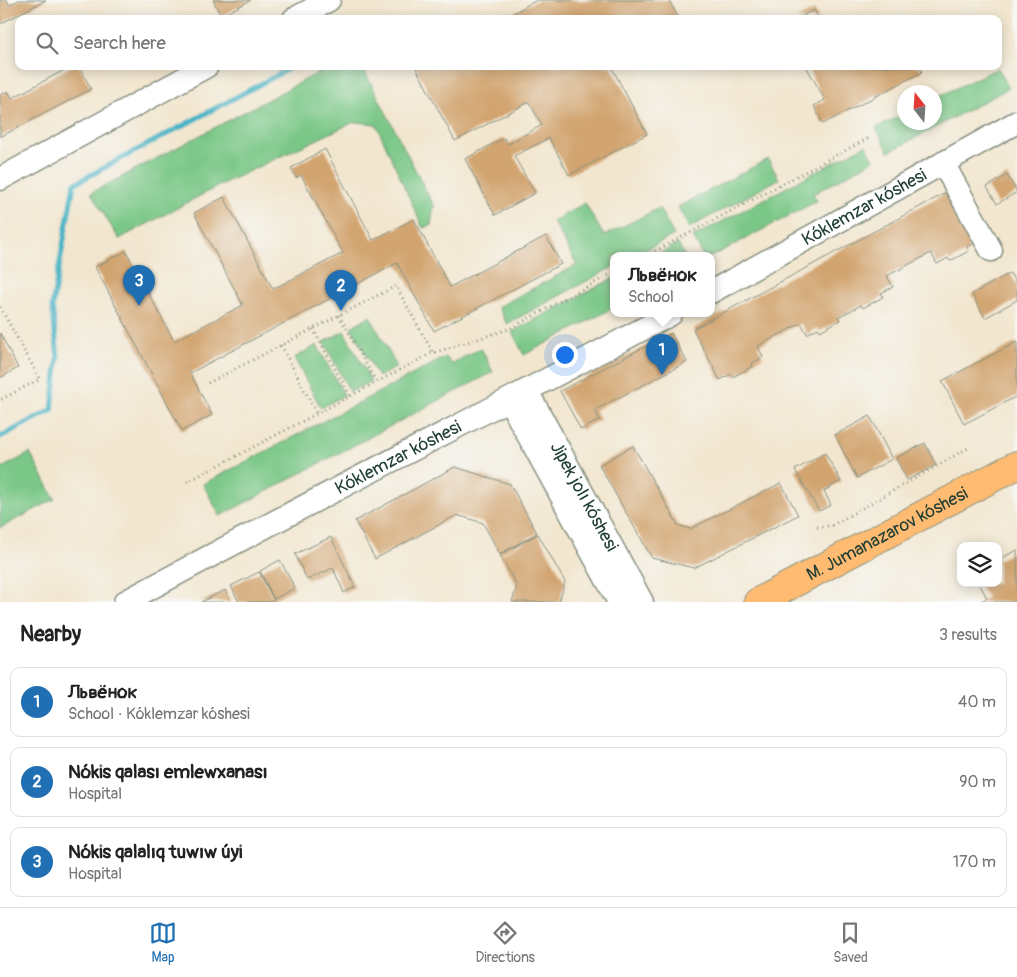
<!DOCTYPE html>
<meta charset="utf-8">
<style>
body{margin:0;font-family:Pangolin,sans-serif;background:#f2f2f2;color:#222}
.controls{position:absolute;right:15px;bottom:15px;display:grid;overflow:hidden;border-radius:10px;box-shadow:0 2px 12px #0003}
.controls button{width:45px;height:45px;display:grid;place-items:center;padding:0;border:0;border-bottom:1px solid #e0e0e0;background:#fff;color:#222;font:25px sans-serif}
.compass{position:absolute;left:897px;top:85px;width:45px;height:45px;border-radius:50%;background:#fff;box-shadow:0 2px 12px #0003;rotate:343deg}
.you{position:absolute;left:564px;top:354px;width:18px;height:18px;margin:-12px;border:4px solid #fff;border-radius:50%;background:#1a73e8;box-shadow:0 0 0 8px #1a73e833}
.badge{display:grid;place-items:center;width:32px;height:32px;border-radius:50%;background:#1f6fb2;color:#fff;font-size:16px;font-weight:700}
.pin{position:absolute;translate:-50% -41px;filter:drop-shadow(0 1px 2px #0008)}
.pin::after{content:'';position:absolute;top:26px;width:18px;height:15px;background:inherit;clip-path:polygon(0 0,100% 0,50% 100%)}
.popup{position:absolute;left:610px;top:252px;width:105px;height:65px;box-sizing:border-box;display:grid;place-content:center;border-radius:10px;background:#fff;filter:drop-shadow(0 1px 4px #0005);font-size:16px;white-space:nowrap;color:#767676}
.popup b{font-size:19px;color:#222}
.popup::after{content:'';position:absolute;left:50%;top:100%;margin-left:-10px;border:10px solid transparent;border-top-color:#fff}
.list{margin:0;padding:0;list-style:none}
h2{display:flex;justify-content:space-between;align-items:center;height:65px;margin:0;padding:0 20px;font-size:21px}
h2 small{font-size:16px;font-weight:400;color:#767676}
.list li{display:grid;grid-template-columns:32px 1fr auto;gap:15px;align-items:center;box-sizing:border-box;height:70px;margin:0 10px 10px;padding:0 10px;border:1px solid #e0e0e0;border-radius:10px}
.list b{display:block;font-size:19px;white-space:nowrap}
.list p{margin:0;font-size:16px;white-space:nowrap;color:#767676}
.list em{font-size:16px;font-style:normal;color:#767676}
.icon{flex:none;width:28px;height:28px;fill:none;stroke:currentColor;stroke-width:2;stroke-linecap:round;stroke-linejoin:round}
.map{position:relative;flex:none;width:1017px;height:602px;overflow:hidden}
.search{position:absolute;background:#fff;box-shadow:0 2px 12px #0003;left:15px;right:15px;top:15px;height:55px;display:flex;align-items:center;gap:12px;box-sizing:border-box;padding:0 18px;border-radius:10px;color:#767676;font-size:19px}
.sheet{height:305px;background:#fff}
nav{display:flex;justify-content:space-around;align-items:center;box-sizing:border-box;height:70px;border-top:1px solid #e0e0e0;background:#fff;font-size:14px;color:#767676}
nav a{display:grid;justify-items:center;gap:2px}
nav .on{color:#1f6fb2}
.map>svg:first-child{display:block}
</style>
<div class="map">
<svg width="1017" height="602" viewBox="0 0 1017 602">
<rect width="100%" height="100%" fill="#f6f6f2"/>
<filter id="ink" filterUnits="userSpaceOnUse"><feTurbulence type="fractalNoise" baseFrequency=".02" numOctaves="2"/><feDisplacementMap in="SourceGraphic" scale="10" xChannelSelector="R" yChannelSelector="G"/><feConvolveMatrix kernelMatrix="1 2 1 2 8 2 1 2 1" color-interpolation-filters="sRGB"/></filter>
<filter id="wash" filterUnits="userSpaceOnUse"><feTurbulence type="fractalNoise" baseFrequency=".0096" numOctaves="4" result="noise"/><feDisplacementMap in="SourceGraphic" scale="20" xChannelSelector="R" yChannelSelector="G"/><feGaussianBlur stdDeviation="1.12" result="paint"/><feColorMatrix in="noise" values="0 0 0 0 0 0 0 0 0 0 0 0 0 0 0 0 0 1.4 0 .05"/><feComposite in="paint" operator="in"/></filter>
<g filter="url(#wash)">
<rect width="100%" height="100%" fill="#f2e6cf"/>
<g fill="#7ac787" stroke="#4c825e">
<polygon points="331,66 362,66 434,206 431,225 423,228 376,124 354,122 224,183 119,239 91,193"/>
<polygon points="998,68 1009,88 889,152 876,128 904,114 904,122 934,122 935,98"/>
<polygon points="866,145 874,160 813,194 817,201 711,257 703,256 693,237"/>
<polygon points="768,159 779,179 689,228 678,207"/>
<polygon points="585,203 604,236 659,208 674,235 634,256 613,256 613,267 507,324 498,307 577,265 553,221"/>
<polygon points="678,244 685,256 655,256"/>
<polygon points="613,278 613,308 524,355 512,332"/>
<polygon points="370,316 397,367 378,377 351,327"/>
<polygon points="344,331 371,381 350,392 324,342"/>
<polygon points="317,345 344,395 321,408 294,358"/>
<polygon points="481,348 493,372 220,516 203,484 446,357 451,364"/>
<polygon points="30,453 55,499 0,528 0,469"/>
</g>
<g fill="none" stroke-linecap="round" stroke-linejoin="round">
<polyline stroke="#49b4c6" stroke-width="5" points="0,437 52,410 58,357 52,306 74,184 294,66"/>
</g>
<g id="blocks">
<g fill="#d2a46f">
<polygon points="0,0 7,0 9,5 19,0 46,0 0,24"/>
<polygon points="213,0 251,0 221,16"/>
<polygon points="537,0 669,0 679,19 502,19"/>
<polygon points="814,10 819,19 797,19"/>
<polygon points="72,66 79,66 91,89 0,137 0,95 8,91 12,98"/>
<polygon points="415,66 611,66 647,134 569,175 549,138 514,156 535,193 495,215 465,159 504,138 508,144 542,125 529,102 455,141"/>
<polygon points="806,66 919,66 922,72 823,124 814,106 825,100"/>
<polygon points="325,149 373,240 414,219 450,287 546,236 561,264 434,331 397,263 190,373 212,415 182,431 95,267 126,251 174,341 243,305 194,213 224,197 273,289 343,253 301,175 296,178 291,168"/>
<polygon points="1007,175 1017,192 997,204 987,187"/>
<polygon points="951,190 979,241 967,247 969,251 950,261 948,258 937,264 931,253 887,276 893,287 881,293 883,297 863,308 861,305 850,311 838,317 840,320 820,331 818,328 807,334 801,323 758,346 763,357 752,363 753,366 733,377 731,374 720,380 693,329"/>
<polygon points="1010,273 1017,285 1017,300 985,318 972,294"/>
<polygon points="0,333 18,368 0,378"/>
<polygon points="671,333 687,362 595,410 600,420 581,430 560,391"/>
<polygon points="1017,342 1017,396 964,424 942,381"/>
<polygon points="870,416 892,459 857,478 835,435"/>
<polygon points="925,443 936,465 907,480 896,458"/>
<polygon points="633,446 678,525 690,529 781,483 798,515 694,568 652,558 599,465"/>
<polygon points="825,453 841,481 824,491 831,505 819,511 795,470"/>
<polygon points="455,467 510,484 537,533 500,554 483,523 457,515 375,559 355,521"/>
<polygon points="538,534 565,582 559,602 512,602 517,586 500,555"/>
<polygon points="331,537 355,587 344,593 333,568 307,580 295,554"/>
<polygon points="1017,550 1017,602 979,602 987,598 979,583 998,583 998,560"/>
<polygon points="280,560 295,588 274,599 260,571"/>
<polygon points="259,572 274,600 269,602 239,602 231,586"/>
<polygon points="225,590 231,602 201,602"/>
</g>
</g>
</g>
<g filter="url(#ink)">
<use href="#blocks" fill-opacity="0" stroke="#889282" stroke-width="1"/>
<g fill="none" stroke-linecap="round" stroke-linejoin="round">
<defs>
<g id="minor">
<polyline points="294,19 329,0"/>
<polyline points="943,163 991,250"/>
<polyline points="0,179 207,66"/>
<path id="s1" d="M711 292 1017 122"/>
<path id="s2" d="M527 391 642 602"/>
<polyline points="509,400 619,602"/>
<path id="s3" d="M125 602C306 503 490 411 671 314"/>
</g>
<g id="major">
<path id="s4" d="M758 602 1017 465"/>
</g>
</defs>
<use href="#minor" stroke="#889282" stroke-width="25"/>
<use href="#major" stroke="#889282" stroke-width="30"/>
<g stroke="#889282" stroke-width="3" stroke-dasharray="1 4" stroke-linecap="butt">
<polyline points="646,256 869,138"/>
<polyline points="0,307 40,379 0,400"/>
<polyline points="339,315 376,382"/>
<polyline points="313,329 350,396"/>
<polyline points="281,345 317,414"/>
<polyline points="208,383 396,286 433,353 509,329 613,273"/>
<polyline points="187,482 432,353"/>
<polyline points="817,527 831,526 970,447"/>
</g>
<use href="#minor" stroke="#fff" stroke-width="22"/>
<use href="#major" stroke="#febb71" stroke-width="28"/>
</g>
</g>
<g text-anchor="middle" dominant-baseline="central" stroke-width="4" stroke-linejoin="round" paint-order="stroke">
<g font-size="18" fill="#1f3d34" stroke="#f6f6f2">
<text stroke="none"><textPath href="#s1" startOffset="175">Kóklemzar kóshesi</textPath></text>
<text stroke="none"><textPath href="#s3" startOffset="309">Kóklemzar kóshesi</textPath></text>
<text stroke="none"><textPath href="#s2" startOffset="120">Jipek jolı kóshesi</textPath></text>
<text stroke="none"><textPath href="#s4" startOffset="146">M. Jumanazarov kóshesi</textPath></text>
</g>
</g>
</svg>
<div class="controls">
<button><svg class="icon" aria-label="layers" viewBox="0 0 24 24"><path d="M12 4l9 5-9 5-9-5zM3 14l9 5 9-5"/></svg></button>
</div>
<svg class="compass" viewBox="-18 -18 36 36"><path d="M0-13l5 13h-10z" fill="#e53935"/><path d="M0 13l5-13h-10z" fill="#767676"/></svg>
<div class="you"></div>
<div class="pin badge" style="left:662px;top:375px">1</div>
<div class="popup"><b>Львёнок</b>School</div>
<div class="pin badge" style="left:341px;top:311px">2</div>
<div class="pin badge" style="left:139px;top:306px">3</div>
<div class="search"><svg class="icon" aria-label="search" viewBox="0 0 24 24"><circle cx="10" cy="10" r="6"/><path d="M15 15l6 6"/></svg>Search here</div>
</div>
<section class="sheet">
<h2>Nearby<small>3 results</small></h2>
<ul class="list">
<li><span class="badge">1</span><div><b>Львёнок</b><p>School · Kóklemzar kóshesi</p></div><em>40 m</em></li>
<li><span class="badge">2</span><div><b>Nókis qalası emlewxanası</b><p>Hospital</p></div><em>90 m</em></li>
<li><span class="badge">3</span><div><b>Nókis qalalıq tuwıw úyi</b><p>Hospital</p></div><em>170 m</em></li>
</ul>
</section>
<nav>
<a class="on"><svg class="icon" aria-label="map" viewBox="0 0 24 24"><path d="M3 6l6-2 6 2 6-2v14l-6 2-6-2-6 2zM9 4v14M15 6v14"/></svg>Map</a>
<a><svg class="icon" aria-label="directions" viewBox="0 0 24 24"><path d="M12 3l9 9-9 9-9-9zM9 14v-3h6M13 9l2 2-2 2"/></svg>Directions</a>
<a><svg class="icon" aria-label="saved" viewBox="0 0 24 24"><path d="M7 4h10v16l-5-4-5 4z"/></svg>Saved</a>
</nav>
